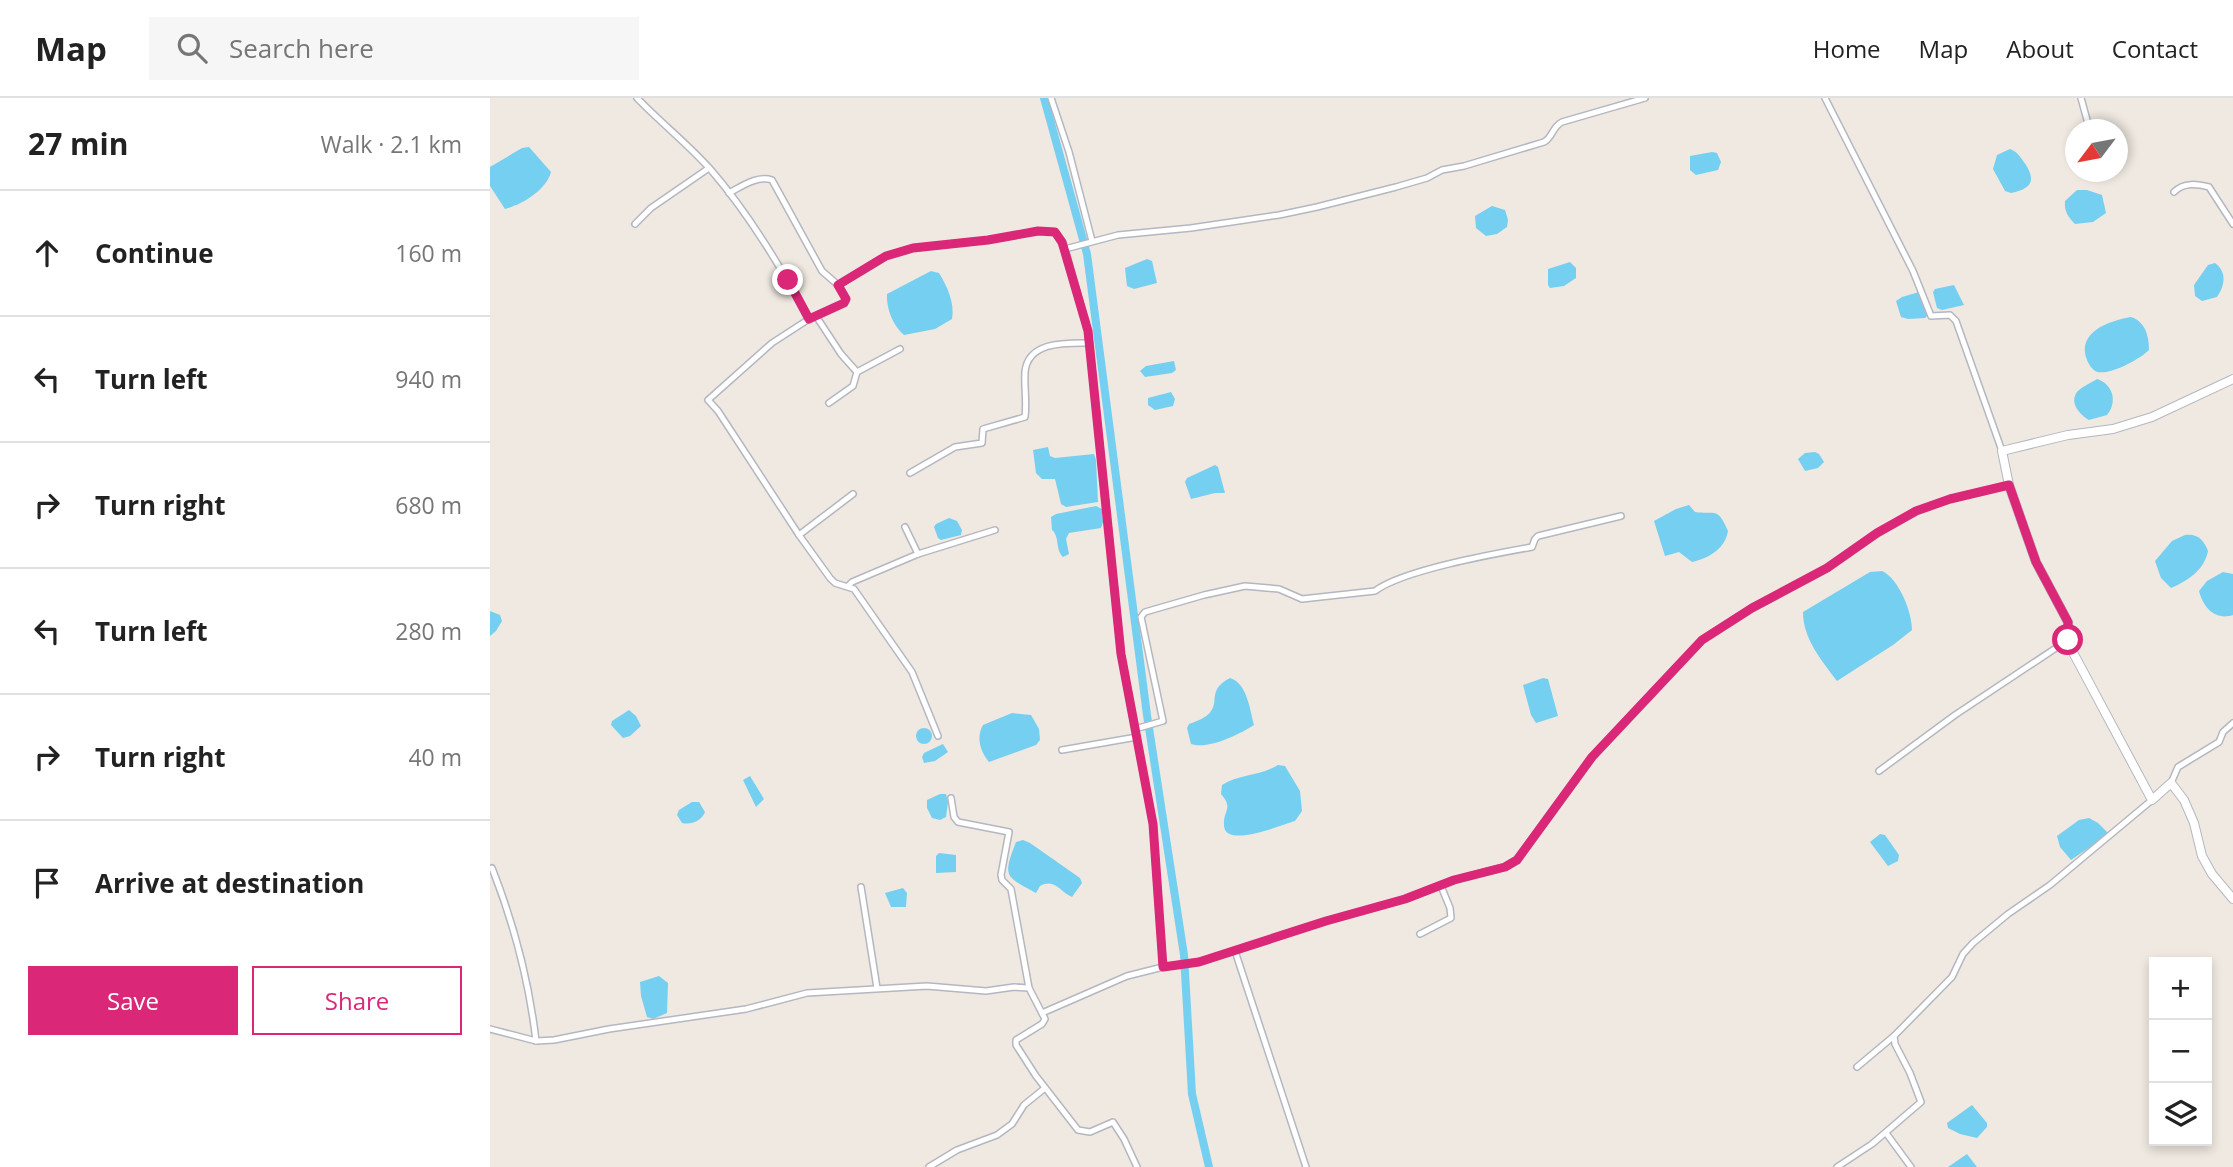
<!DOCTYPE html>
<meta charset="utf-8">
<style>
body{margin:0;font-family:"Open Sans",sans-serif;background:#f6f6f6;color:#222}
.controls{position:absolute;right:21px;bottom:21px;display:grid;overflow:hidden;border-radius:0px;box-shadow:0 4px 10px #0003}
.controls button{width:63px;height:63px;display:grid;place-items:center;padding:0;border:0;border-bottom:2px solid #e0e0e0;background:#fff;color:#222;font:35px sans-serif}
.compass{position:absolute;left:1575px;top:21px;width:63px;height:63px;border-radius:50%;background:#fff;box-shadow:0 4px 10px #0003;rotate:238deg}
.stop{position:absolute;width:21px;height:21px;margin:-16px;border:5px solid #db2777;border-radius:50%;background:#fff}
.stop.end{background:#db2777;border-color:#fff;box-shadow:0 2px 7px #0008}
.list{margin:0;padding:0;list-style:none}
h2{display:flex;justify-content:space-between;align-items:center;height:91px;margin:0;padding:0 28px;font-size:30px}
h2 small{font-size:23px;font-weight:400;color:#767676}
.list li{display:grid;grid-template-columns:46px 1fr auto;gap:21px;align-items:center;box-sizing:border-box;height:126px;padding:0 28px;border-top:2px solid #e0e0e0}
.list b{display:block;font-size:26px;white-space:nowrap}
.list em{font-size:23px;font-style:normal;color:#767676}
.actions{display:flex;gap:14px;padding:21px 28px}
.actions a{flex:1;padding:16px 0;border:2px solid #db2777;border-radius:0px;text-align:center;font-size:24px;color:#db2777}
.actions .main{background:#db2777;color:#fff}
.icon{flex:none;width:38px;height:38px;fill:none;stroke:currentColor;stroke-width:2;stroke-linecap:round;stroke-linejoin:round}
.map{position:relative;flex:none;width:1743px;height:1069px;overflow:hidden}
header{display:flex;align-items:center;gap:42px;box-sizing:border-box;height:98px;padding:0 35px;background:#fff;border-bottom:2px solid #e0e0e0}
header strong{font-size:33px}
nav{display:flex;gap:38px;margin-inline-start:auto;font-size:24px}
.search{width:490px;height:63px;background:#f6f6f6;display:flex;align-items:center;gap:18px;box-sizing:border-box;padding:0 24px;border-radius:0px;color:#767676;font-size:26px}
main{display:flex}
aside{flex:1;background:#fff}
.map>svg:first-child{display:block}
</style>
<header>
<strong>Map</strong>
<div class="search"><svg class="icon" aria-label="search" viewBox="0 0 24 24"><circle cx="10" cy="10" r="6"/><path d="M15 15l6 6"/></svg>Search here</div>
<nav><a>Home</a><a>Map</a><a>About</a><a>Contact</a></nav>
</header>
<main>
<aside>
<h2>27 min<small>Walk · 2.1 km</small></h2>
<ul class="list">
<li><svg class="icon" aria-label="ahead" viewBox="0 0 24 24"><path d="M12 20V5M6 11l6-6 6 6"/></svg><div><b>Continue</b></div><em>160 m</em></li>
<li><svg class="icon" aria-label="left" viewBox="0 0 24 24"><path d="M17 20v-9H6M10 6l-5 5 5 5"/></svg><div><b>Turn left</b></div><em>940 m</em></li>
<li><svg class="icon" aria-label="right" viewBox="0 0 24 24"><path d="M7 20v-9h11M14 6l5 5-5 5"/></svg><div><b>Turn right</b></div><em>680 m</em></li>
<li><svg class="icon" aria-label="left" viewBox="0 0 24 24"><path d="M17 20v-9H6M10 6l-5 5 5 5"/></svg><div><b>Turn left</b></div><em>280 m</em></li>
<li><svg class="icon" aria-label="right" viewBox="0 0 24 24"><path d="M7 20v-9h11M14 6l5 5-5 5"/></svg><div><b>Turn right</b></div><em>40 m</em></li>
<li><svg class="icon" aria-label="arrive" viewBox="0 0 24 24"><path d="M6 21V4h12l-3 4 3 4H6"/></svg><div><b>Arrive at destination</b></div></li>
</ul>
<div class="actions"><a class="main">Save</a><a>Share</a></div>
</aside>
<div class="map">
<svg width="1743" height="1069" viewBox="0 0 1743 1069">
<rect width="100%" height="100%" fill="#efe9e1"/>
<g fill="#75cff0">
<path d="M39 49 61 74C56 92 33 106 15 111L0 88V69L32 50Z"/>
<path d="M1520 51C1528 54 1531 60 1536 67 1547 85 1539 91 1521 95L1515 93 1503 71 1507 57Z"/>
<polygon points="1222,54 1227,55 1231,64 1228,72 1206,77 1200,72 1200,58"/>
<path d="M1587 92H1597L1612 97 1616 115 1603 124 1585 126C1578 119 1574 113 1575 103Z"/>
<polygon points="1002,108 1015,112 1018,122 1017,129 1007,136 996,138 986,130 985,118"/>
<polygon points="657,161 662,163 667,185 644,191 637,188 635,170"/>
<polygon points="1080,164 1086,170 1086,180 1074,188 1060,190 1058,187 1058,171"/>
<path d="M1725 165C1737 174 1735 187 1727 199L1712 203 1705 198 1704 187 1718 167Z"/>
<path d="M441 173 449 175C457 188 465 205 462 221L445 231 414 237C403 228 396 210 397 196Z"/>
<polygon points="1464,187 1474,207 1452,212 1447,210 1443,194 1445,191"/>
<polygon points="1429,194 1438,217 1435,220 1418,221 1411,219 1406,203 1412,199"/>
<path d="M1641 219C1656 224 1659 239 1659 252 1650 261 1621 277 1608 274 1603 273 1599 267 1597 262 1586 234 1619 223 1641 219Z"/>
<polygon points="684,263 686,272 682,275 655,279 650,273 656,268"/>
<path d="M1607 281C1623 286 1628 304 1617 317L1599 322C1590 317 1579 305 1587 294 1591 289 1601 285 1607 281Z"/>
<polygon points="681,294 685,301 683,308 665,312 658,307 658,300"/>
<polygon points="558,349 560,358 565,360 604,356 606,362 608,404 576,409 571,406 565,381 552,381 546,375 543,352"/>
<polygon points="1325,354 1329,356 1334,364 1328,370 1315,373 1308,361 1315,355"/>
<polygon points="725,367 728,369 735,395 725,395 701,401 695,384 697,380"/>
<path d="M1199 407 1205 414C1226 417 1227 408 1238 433 1235 451 1219 460 1202 464L1189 454 1175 458 1164 423 1186 411Z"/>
<path d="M606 408 612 411 613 424 611 430 579 435 576 441 579 456 573 459C565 451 570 439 562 432L561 419 566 416Z"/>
<polygon points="459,420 467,423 472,432 471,437 451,442 448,440 444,429 446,426"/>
<path d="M1695 437C1707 435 1714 442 1718 453 1714 472 1699 482 1681 490L1671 480 1665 463 1682 443Z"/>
<path d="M1392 473C1409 481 1422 514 1422 532L1403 547 1347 583C1332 563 1313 541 1313 514L1380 474Z"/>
<path d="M1733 474 1743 476V517C1725 523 1713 509 1709 493L1717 483Z"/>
<polygon points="0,513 10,517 12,523 6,533 0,538"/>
<path d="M740 580C757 585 760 612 764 627 750 636 718 652 701 646L697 630 699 626C743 612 709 596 740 580Z"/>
<polygon points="1053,580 1058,581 1068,618 1046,625 1041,617 1033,587"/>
<polygon points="139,612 146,618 151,628 140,638 133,640 121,627 122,623"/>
<path d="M522 615 541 617 549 631 550 642 546 647 499 664C490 653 486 639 493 627Z"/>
<circle cx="434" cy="638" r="8"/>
<polygon points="453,646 458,654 445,663 434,665 432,659 434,655"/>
<path d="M788 667 795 668 810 693 812 713 805 723C791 727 734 751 734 727 733 712 744 711 731 696L732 687C749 676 770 678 788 667Z"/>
<polygon points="260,678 274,701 266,709 253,682"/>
<polygon points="450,696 456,696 458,704 456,719 450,722 442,720 437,710 437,702"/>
<path d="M202 704H209L215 714C211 723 202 727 192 725L187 717 189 712Z"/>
<polygon points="1599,720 1608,725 1619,736 1581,762 1570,749 1567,738 1589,722"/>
<polygon points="1390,736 1395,737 1409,757 1408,763 1398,768 1380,744"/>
<path d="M533 742 540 745 590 780 592 785 582 799C570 794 565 780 550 788L546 795C514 778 513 778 526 744Z"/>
<polygon points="449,755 466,757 466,774 446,775 446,758"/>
<polygon points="413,790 417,795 416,809 401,809 395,795"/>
<polygon points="169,878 178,885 177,915 163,921 157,919 151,898 150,884"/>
<polygon points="1482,1007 1497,1025 1497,1029 1487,1040 1470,1036 1458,1030 1457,1025"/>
<polygon points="1477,1056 1487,1069 1458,1069"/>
</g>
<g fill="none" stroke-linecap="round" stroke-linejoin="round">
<polyline stroke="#75cff0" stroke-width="8" points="554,0 597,156 657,617 694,857 702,996 719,1069"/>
<defs>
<g id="street">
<path d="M147 0C171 25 198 46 221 72 259 116 291 169 319 221L282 245 218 302 228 313 309 437 340 480 345 485 364 491 422 574 448 638"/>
<polyline points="561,0 579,54 602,143"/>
<polyline points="1335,0 1423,173 1441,218 1460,217 1466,223 1512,353"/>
<polyline points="1591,0 1597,22"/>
<path d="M1684 94C1694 84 1707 86 1719 89L1743 126"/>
<path d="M239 95C252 88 268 77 282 82L332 173 348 187"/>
<polyline points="145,126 161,110 219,70"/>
<path d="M575 151 628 137 701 130 789 117 827 109 906 89 937 80 952 72 974 68 1054 44C1063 39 1062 29 1072 24L1155 0"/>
<polyline points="326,218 351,256 367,274 363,288 339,305"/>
<polyline points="319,221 354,205 356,201 348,187 396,158 423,150 498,142 548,133 565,134 575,151 598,233 631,556 663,726 673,869 637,878 552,915"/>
<polyline points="367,274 410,251"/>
<path d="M420 375 465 349 492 345 493 331 535 319C537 304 534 289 535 274 538 243 576 245 599 245"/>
<polyline points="309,437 363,396"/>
<polyline points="428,456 505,432"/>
<polyline points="358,488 362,484 428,456 415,429"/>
<path d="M645 631 673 623 651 519 655 514 714 497 755 488 789 491 812 501 885 493C913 472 1003 456 1042 449L1045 441 1048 438 1131 418"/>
<polyline points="572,652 647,639"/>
<polyline points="1389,673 1465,617 1578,542"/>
<polyline points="1681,685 1688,669 1729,644 1733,634 1743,625"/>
<polyline points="461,700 464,719 468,724 519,734 511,777 512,782 521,791 539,890"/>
<path d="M2 770C24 826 39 883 46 943"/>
<polyline points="371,789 387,890"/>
<polyline points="930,836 961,820 960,810 951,788"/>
<polyline points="745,853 816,1069"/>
<polyline points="673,869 709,864 836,823 915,801 964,782 1015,769 1027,762 1102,659 1212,542 1262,510 1337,470 1387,435 1426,413 1460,401 1519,387"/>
<polyline points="0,931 46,943 64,942 119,931 256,911 317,895 437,888 496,893 524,889 539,890 555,921 552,926 526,942 526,947 546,978 588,1032 600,1034 623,1024 634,1041 647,1069"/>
<polyline points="1367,969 1404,938"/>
<polyline points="1396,1035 1421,1069"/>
<polyline points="439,1069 467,1052 507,1037 522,1026 534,1007 555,990"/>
<polyline points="1347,1069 1382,1046 1431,1004 1420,975 1405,946 1404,938 1462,879 1473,856 1483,845 1518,816 1560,787 1662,702"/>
</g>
<polyline id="secondary" points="1743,281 1662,319 1623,331 1578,337 1512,353 1519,387 1546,464 1578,524 1579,547 1662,702 1681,685 1694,702 1704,725 1712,758 1722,776 1743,801"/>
</defs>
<use href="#street" stroke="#b4b7c1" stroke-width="8"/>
<use href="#secondary" stroke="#b4b7c1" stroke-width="10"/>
<use href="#street" stroke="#fff" stroke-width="5"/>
<use href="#secondary" stroke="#fff" stroke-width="8"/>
</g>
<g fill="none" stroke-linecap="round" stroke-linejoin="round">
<polyline stroke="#db2777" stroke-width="9" points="298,182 319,221 354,205 356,201 348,187 396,158 423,150 498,142 548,133 565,134 572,144 598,233 631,556 663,726 673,869 709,864 836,823 915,801 964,782 1015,769 1027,762 1102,659 1212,542 1262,510 1337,470 1387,435 1426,413 1460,401 1519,387 1546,464 1578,524 1578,542"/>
</g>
</svg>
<div class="controls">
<button>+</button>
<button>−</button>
<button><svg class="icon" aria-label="layers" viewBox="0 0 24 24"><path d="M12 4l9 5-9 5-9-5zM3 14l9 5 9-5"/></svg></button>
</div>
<svg class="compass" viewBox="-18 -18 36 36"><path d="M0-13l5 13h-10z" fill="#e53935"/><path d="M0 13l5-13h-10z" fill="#767676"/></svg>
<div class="stop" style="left:1578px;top:542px"></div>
<div class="stop end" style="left:298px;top:182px"></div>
</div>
</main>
